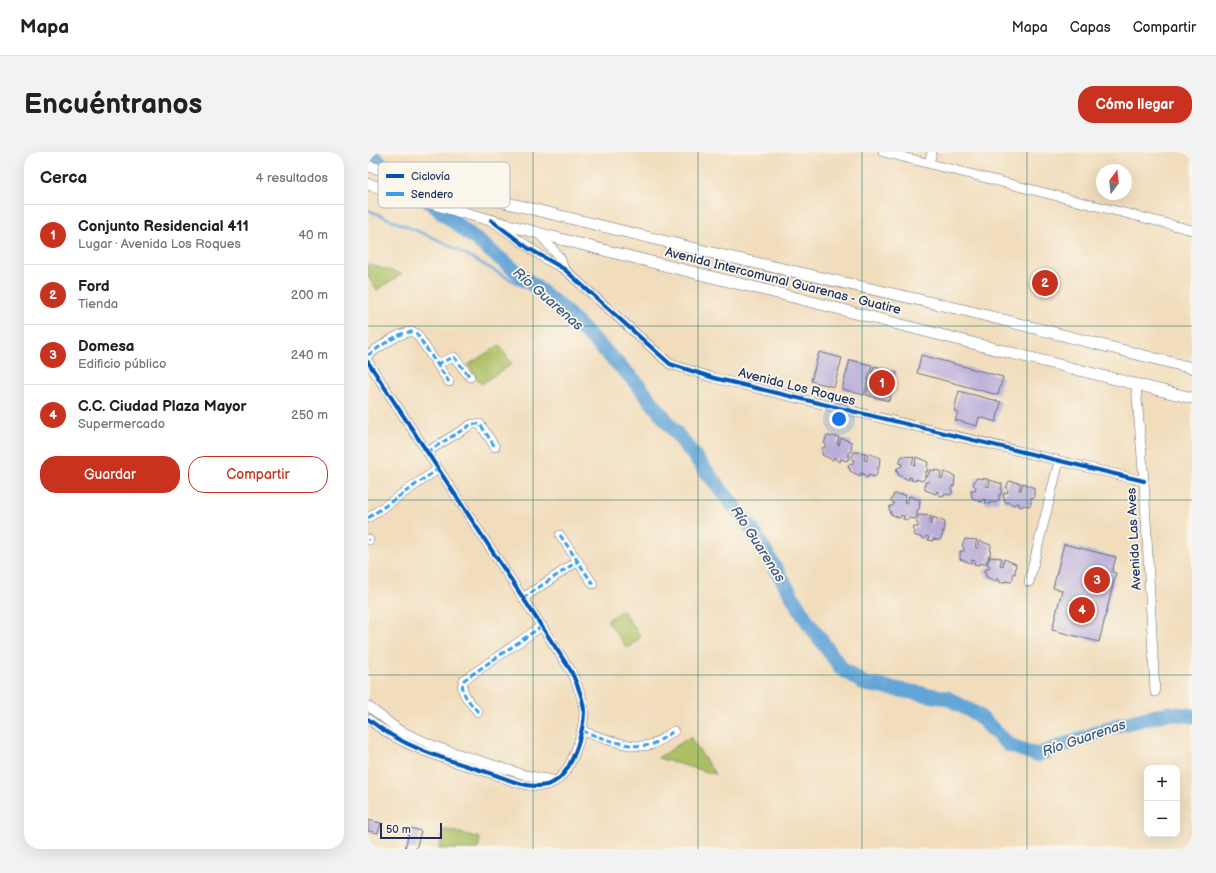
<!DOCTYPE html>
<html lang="es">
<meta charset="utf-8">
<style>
body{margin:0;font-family:"Balsamiq Sans",sans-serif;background:#f2f2f2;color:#202124}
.controls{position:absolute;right:12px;bottom:12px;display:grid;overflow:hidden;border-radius:8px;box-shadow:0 4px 16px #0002}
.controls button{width:36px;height:36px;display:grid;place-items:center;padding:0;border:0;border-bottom:1px solid #e0e0e0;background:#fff;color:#202124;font:20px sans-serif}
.compass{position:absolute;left:728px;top:12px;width:36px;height:36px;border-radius:50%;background:#fff;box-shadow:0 4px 16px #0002;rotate:15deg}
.scale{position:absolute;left:12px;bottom:10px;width:62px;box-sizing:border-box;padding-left:4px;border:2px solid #1b2f5e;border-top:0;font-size:11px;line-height:14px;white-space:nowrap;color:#1b2f5e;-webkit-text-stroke:3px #fbf7ec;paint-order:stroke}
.you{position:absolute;left:471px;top:267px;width:14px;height:14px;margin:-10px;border:3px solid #fff;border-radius:50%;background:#1a73e8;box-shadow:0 0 0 6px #1a73e833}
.badge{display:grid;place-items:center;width:26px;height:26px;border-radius:50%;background:#c8321e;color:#fff;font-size:13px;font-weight:700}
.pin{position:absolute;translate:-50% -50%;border:2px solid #fff;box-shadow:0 1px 4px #0006}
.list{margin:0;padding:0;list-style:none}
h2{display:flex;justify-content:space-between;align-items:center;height:52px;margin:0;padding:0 16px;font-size:17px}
h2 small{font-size:13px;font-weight:400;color:#757577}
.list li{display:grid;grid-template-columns:26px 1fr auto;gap:12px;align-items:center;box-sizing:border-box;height:60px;padding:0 16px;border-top:1px solid #e0e0e0}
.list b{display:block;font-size:15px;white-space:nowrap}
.list p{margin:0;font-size:13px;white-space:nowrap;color:#757577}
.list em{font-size:13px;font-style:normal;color:#757577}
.actions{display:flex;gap:8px;padding:12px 16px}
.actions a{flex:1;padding:9px 0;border:1px solid #c8321e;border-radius:16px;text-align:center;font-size:14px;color:#c8321e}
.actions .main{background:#c8321e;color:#fff}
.map{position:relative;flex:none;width:824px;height:697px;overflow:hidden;border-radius:16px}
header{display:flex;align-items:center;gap:24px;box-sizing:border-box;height:56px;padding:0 20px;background:#fff;border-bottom:1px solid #e0e0e0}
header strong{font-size:19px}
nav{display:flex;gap:22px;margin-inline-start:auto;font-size:14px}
.intro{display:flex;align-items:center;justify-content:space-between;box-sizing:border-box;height:96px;padding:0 24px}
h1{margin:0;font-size:28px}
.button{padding:10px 18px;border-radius:16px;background:#c8321e;color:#fff;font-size:14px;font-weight:700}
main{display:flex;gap:24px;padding:0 24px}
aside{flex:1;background:#fff;border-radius:16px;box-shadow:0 4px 16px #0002}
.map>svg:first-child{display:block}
</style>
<header>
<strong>Mapa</strong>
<nav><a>Mapa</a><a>Capas</a><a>Compartir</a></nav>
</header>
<div class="intro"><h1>Encuéntranos</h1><a class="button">Cómo llegar</a></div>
<main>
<aside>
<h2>Cerca<small>4 resultados</small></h2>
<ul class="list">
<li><span class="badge">1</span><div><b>Conjunto Residencial 411</b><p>Lugar · Avenida Los Roques</p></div><em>40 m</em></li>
<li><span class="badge">2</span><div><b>Ford</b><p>Tienda</p></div><em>200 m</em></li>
<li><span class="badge">3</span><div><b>Domesa</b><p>Edificio público</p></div><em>240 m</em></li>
<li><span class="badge">4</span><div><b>C.C. Ciudad Plaza Mayor</b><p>Supermercado</p></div><em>250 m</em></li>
</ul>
<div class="actions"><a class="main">Guardar</a><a>Compartir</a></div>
</aside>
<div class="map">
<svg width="824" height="697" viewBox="0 0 824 697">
<rect width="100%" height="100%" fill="#fbf7ec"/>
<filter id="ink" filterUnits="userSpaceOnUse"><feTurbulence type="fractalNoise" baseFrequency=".025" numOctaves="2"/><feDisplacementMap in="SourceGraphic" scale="8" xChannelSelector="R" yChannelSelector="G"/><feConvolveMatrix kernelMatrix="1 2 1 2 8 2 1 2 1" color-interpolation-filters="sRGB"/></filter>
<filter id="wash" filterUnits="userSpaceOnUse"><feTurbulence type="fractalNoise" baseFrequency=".012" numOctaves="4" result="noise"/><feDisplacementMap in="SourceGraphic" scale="16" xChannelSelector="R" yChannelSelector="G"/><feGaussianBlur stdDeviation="0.9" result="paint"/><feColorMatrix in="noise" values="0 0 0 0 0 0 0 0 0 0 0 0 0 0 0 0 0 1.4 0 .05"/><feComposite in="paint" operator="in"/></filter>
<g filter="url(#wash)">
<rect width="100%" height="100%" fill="#f1ddbc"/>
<g fill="#acc064" stroke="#647861">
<polygon points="0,112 34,122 9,138 0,125"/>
<polygon points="131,193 144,212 113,232 100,213"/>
<polygon points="254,458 273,485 259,496 239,469"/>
<polygon points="322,585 347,622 290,606"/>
<polygon points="76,677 112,686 110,697 71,697"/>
</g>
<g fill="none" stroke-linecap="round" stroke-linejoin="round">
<polyline stroke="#64a5d7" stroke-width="2.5" points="0,58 75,90 194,156"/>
<polyline stroke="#64a5d7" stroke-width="15" points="0,1 194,156 267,229 384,377 439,469 474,517 497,532 579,546 610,563 641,593 669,603 750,573 801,561 824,564"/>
</g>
<g id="blocks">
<g fill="#baadd9">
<polygon points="451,200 474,206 466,235 443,229"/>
<polygon points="553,203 635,225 630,243 549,221"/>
<polygon points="482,208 504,213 496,243 474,237"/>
<polygon points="506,214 529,220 521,249 498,243"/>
<polygon points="591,239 633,250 628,270 611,265 609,274 587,268 590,260 586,259"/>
<polygon points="459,284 471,285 469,292 471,293 473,286 484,290 483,300 481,300 481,306 479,309 473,307 472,310 468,308 468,306 466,305 465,308 454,303 454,296 457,295 458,292 456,291"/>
<polygon points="486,300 498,301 496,308 499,309 500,301 512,306 511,316 509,316 509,322 507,325 500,323 500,326 495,324 496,322 493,321 492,324 482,319 482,316 480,316 481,312 485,311 486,308 483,307"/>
<polygon points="534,304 546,305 544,312 547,313 548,305 560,310 559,320 557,320 557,326 554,329 548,327 548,329 543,328 544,326 541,325 541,328 530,323 530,320 528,320 529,316 533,315 534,312 531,311"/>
<polygon points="562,318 573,319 572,326 574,327 576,320 587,324 586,335 584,334 584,341 582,343 576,342 575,344 571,343 571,340 569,339 568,342 557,338 557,330 560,330 561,327 559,325"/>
<polygon points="608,326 620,327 618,334 621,335 622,328 634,332 633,343 631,342 631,348 628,351 622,350 622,352 617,351 618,348 615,347 614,350 604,346 603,338 607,338 608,335 605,333"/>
<polygon points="641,329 653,331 651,338 653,338 655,331 666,336 666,346 663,345 663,352 661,354 655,353 654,355 650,354 651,351 648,351 647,353 636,349 637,346 635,346 636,341 639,341 640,338 638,336"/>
<polygon points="526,342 538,343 536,350 539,351 541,344 552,348 551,358 549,358 549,364 547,367 541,366 540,368 535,367 536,364 533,363 532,366 522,362 523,359 521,358 522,354 525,354 526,351 523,349"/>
<polygon points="551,363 563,364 561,372 564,372 565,365 577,370 576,380 574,379 575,382 572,388 565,387 565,389 560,388 561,385 558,384 557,387 546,383 547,380 545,379 546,375 550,375 550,372 548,370"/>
<polygon points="597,387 609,388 607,395 610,396 611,389 623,393 622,404 620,403 621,406 617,412 611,411 611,413 606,412 607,409 604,408 603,411 592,407 592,399 596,399 596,396 594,394"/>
<polygon points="696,392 748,405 744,420 748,421 731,490 684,478 694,438 685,436"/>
<polygon points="622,405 634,406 632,413 635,414 636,407 648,412 647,422 645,421 645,428 643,430 636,429 636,431 631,430 632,427 629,426 628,429 618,425 618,422 616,421 617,417 621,417 622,414 619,412"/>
<polygon points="0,668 13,671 10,681 0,679"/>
<polygon points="42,676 53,679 48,697 37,697"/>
</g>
</g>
</g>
<g filter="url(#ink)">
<use href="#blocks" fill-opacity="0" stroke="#666c7f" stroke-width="1"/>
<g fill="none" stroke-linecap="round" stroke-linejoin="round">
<defs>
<g id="minor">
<polyline points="515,0 824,78"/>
<polyline points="561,11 564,0"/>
<polyline points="127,71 179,108 196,117 302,212 346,226 776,329"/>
<polyline points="170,80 192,106 196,117"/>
<path d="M0 203C11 196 36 175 48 181L81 230"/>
<path d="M0 210 203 519C218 551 220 561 209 595 203 612 194 633 172 634 156 635 139 627 125 622 80 608 37 597 0 567"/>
<polyline points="69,212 86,205 102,225"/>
<polyline points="768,233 776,329 787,540"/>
<polyline points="59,300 104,272 112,272 127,295"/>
<polyline points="0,366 70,317"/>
<polyline points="192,383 225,432"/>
<polyline points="0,387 1,388"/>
<polyline points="661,430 691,309"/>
<polyline points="155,446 210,409"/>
<polyline points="0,554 31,578 69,595 157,623 185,628"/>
<path d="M110 560C103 551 90 540 96 528L174 474"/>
<path d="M214 579C232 585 266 599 285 592 292 589 299 583 306 579"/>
</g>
<g id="major">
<polyline points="0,14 62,32 197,65 357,104 596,158 824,216"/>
<path d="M0 32C136 75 275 108 413 142 550 177 687 213 824 246"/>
</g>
</defs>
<use href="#minor" stroke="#666c7f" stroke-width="10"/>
<use href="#major" stroke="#666c7f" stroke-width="12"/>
<use href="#minor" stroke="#fff" stroke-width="9"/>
<use href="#major" stroke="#fff" stroke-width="11"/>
<g stroke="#3b9de6" stroke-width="3" stroke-dasharray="6 3" stroke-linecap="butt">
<path d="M0 203C11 196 36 175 48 181L81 230"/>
<polyline points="69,212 86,205 102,225"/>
<polyline points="59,300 104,272 112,272 127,295"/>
<polyline points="0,366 70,317"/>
<polyline points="192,383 225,432"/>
<polyline points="0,387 1,388"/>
<polyline points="155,446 210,409"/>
<path d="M110 560C103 551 90 540 96 528L174 474"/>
<path d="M214 579C232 585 266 599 285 592 292 589 299 583 306 579"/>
</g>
<defs>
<g id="cycleway">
<polyline points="123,68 160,96 196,117 302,212 346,226 776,329"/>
<path d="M0 210 203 519C218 551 220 561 209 595 203 612 194 633 172 634 156 635 139 627 125 622 80 608 37 597 0 567"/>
</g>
</defs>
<use href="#cycleway" stroke="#fbf7ec" stroke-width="6"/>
<use href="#cycleway" stroke="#0057b8" stroke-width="4"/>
</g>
</g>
<path fill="none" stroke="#0f766e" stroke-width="1" stroke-opacity="0.55" d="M165 0V697M330 0V697M494 0V697M659 0V697M0 174H824M0 348H824M0 523H824"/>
<g text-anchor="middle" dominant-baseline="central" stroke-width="3.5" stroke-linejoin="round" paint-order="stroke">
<g font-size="13" fill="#1b2f5e" stroke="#fbf7ec">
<text transform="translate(415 129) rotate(14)">Avenida Intercomunal Guarenas - Guatire</text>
<text transform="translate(429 235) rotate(14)">Avenida Los Roques</text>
<text transform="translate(766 387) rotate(-93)">Avenida Las Aves</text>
</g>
<g font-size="14" font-style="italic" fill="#355888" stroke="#fbf7ec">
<text transform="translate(180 147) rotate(41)">Río Guarenas</text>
<text transform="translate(390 392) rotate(57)">Río Guarenas</text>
<text transform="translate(716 586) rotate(-19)">Río Guarenas</text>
</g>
</g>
<rect x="10" y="10" width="132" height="46" rx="6" fill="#fbf7ec" stroke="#b8bbc1" stroke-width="1"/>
<rect x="18" y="22" width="18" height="4" fill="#0057b8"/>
<rect x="18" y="40" width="18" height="4" fill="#3b9de6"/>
<g font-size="11" fill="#1b2f5e">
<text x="43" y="28">Ciclovía</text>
<text x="43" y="46">Sendero</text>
</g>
</svg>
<div class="controls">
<button>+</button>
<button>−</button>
</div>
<svg class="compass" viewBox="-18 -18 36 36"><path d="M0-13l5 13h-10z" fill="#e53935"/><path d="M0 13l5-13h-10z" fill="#757577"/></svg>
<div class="scale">50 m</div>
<div class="you"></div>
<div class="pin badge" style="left:514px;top:231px">1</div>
<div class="pin badge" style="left:677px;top:131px">2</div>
<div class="pin badge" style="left:729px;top:428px">3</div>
<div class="pin badge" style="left:714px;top:458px">4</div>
</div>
</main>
